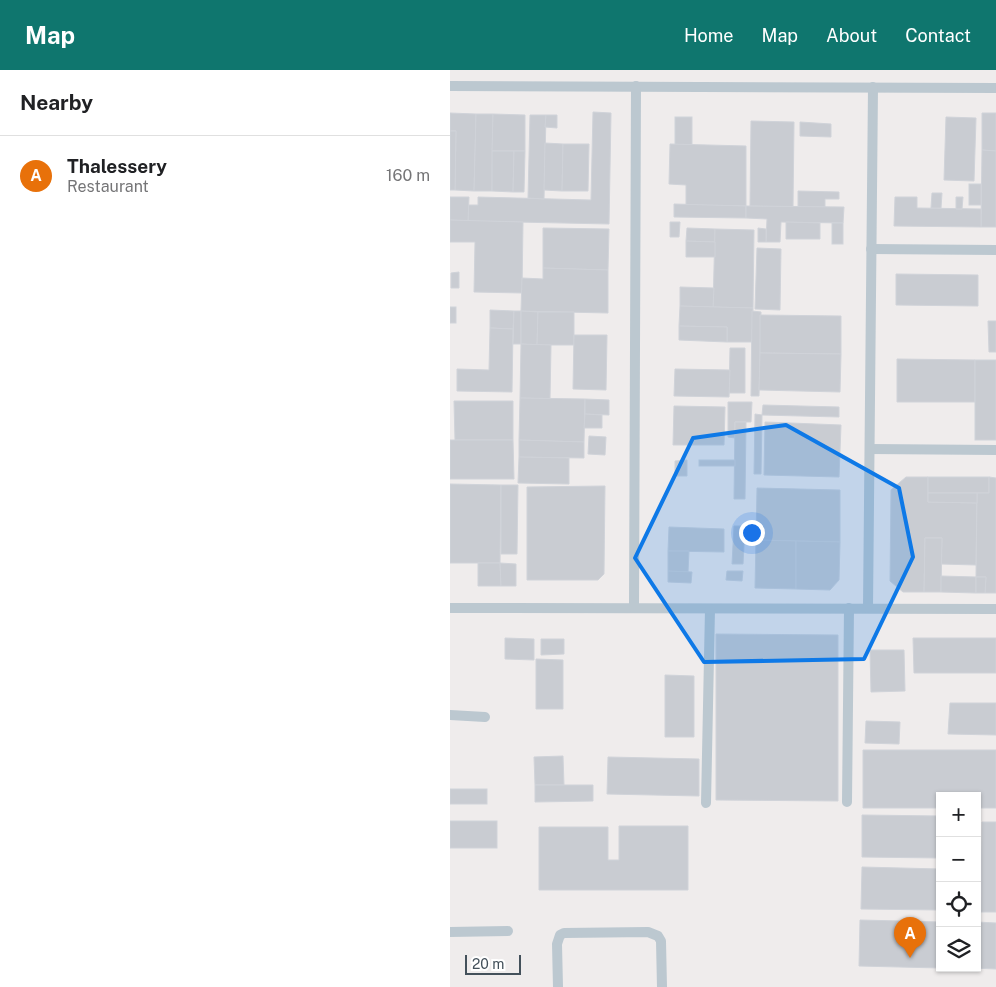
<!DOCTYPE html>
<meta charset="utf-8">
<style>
body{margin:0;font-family:"Public Sans",sans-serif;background:#f6f6f6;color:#202124}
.controls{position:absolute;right:15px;bottom:15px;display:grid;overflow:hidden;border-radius:0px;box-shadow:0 1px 4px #0004}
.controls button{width:45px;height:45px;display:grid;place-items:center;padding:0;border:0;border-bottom:1px solid #e0e0e0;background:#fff;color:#202124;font:25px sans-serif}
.scale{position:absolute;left:15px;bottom:12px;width:56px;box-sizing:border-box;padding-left:5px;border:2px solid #44515b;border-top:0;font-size:14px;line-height:18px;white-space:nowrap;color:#44515b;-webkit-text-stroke:4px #fff;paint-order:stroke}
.you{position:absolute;left:301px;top:462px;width:18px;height:18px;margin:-12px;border:4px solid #fff;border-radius:50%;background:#1a73e8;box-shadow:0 0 0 8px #1a73e833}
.badge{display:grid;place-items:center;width:32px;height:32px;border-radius:50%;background:#0f766e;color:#fff;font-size:16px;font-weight:700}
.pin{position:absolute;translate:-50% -41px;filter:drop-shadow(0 1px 2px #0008)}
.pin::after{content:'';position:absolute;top:26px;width:18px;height:15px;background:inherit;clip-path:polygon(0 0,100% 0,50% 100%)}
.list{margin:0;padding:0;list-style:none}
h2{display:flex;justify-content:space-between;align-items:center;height:65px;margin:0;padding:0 20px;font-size:21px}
h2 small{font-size:16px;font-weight:400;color:#757577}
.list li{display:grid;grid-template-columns:32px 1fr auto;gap:15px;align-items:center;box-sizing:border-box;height:80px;padding:0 20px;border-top:1px solid #e0e0e0}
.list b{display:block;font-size:19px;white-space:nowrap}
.list p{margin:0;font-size:16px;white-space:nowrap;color:#757577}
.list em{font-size:16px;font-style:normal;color:#757577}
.icon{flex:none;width:28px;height:28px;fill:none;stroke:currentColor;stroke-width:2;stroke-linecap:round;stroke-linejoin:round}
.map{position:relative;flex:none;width:546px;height:917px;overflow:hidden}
header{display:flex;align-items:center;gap:30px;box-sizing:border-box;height:70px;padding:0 25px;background:#0f766e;color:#fff}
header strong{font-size:24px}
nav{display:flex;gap:28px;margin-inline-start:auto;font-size:18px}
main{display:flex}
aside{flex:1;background:#fff}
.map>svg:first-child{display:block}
</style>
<header>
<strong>Map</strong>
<nav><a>Home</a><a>Map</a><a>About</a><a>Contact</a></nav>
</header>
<main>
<aside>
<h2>Nearby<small></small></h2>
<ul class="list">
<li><span class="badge" style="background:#e8710a">A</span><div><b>Thalessery</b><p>Restaurant</p></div><em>160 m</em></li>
</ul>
</aside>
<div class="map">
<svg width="546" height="917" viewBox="0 0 546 917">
<rect width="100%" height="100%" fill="#efecec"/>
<g fill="#c9ccd2" stroke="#d0d3d9">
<polygon points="143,42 161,43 159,154 18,151 18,135 28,135 28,127 141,130"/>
<polygon points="0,43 26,44 24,121 5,120 6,61 0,61"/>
<polygon points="532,43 546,43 546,81 532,80"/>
<polygon points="26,44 43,44 42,121 24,121"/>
<polygon points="43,44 75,45 75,81 42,81"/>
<polygon points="80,45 96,45 94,129 78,128"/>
<polygon points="96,45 107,45 107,58 95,57"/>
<rect x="225" y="47" width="17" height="28"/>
<polygon points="496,47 526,48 524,111 494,110"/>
<polygon points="301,51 344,52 343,137 300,136"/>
<polygon points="350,52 381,54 381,67 350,66"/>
<polygon points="0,61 6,61 5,120 0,120"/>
<polygon points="95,73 113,74 112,121 94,120"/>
<polygon points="113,74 139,74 138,121 112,121"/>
<polygon points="220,74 296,76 296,136 236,135 236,115 219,114"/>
<polygon points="532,80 546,81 546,157 531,157"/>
<polygon points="42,81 64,81 63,122 42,121"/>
<polygon points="64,81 75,81 74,122 63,122"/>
<rect x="519" y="114" width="12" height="21"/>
<polygon points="348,121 389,122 389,129 375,129 375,137 348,137"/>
<polygon points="482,123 492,123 491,138 481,138"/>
<polygon points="0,127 19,127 18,151 0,150"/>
<polygon points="445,127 467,127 467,138 531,139 531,157 444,156"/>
<polygon points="506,127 513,127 512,139 506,139"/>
<polygon points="224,134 296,136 296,148 224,147"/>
<polygon points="296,136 394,137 393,153 331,152 330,172 316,172 317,149 296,148"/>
<polygon points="0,150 73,152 72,223 24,222 25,172 0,172"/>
<polygon points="220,152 230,152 229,167 220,167"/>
<polygon points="336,152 370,153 370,169 336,169"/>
<rect x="382" y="153" width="11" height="21"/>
<polygon points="93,158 159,159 158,200 93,198"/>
<polygon points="237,158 265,159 265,172 236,171"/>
<polygon points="308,158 316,159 316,172 308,172"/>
<polygon points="265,159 304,160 303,238 263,237"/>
<polygon points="236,171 265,172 265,187 236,187"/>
<polygon points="307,178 331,179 330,240 305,239"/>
<polygon points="93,198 158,200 158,243 71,241 72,208 93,209"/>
<polygon points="9,202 9,218 1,218 1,203"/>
<polygon points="446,204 528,205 528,236 446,235"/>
<polygon points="230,217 264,218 263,237 230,236"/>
<polygon points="230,236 303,238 302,272 277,272 277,257 229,256"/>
<rect x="0" y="237" width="6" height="16"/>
<polygon points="40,240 64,241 63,259 40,258"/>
<polygon points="64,241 71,241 71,274 63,274"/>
<polygon points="71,241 88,242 87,275 71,274"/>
<polygon points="302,241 311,242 309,326 301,326"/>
<polygon points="88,242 124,242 124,275 87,275"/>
<polygon points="310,245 391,246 391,284 310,283"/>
<polygon points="538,251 546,251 546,282 539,282"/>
<polygon points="229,256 277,257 277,272 229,270"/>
<polygon points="40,258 63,259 62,322 7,321 7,299 39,300"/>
<polygon points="124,265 157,265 156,320 123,319"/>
<polygon points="71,274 101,275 100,329 70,328"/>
<polygon points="280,278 295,278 295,323 279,323"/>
<polygon points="310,283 391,284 390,322 309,320"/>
<polygon points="447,289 525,290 525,332 447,332"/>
<rect x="525" y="290" width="21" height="80"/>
<polygon points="225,299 280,300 279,327 224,326"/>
<polygon points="70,328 135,329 134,372 69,370"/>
<polygon points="135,329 159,330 159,345 135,344"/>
<polygon points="4,331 63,331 63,370 5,370"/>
<polygon points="278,332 302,332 301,352 285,352 285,368 278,367"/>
<polygon points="313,335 389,337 389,347 312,345"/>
<polygon points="224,336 275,337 274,375 223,375"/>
<polygon points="135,344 152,345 152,358 134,358"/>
<polygon points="305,344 312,345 311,404 304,404"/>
<polygon points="285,352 296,352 295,429 284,429"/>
<polygon points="315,352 391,355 389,407 314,405"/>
<polygon points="139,366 156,367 155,385 138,384"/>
<polygon points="0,370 63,370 64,409 0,409"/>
<polygon points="69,370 134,372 134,388 69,387"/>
<polygon points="69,387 119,388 119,414 68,413"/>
<polygon points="237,390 237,406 225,406 225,391"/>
<rect x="249" y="390" width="36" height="6"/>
<polygon points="456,407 478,407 478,432 527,433 526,495 491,494 492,468 475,468 474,522 453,522 440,511 441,420"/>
<rect x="478" y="407" width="61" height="16"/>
<polygon points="539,407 546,408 546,523 535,523 536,507 526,507 527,423 539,423"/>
<polygon points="0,414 51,415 50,493 0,493"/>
<polygon points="51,415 68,415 67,484 51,484"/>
<polygon points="155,416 154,504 148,510 77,510 77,417"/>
<polygon points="307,418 390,420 390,472 306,470"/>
<polygon points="478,423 527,423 527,433 478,432"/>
<polygon points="284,456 295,456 293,494 282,494"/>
<polygon points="219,457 274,459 274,482 218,481"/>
<polygon points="475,468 492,468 491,522 474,522"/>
<polygon points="306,470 346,471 346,519 305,518"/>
<polygon points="346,471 390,472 389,510 380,520 346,519"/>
<polygon points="218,481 239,481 238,502 218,501"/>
<polygon points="28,493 50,493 51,516 28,516"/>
<polygon points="50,493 66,494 66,516 51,516"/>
<polygon points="218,501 242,502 241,513 218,512"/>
<polygon points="277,501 293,501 292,511 276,510"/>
<polygon points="491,506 526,507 526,523 491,522"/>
<polygon points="526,507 536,507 535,523 526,523"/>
<polygon points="266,564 388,565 388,731 266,730"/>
<polygon points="55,568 84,569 84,590 55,589"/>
<polygon points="463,568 546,568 546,603 464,603"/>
<polygon points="91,569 114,569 114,584 91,585"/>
<polygon points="420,580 454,580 455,621 421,622"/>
<polygon points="86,589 113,590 113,639 86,639"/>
<polygon points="215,605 244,606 244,667 215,667"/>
<polygon points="500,633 546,633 546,665 498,664"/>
<polygon points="416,651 450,652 449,674 415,673"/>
<polygon points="413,680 546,680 546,738 527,738 527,726 490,726 490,738 413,738"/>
<polygon points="113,686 114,715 85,715 84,687"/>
<polygon points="158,687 249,689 249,726 157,724"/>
<polygon points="85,715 143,715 143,731 85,732"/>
<rect x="0" y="719" width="37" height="15"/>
<polygon points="412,745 490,746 490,788 412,787"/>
<rect x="0" y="751" width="47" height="27"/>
<polygon points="532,752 546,752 546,842 531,842"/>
<polygon points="169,756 238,756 238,820 89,820 89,757 158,757 158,790 169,790"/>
<polygon points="412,797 490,799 490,840 411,839"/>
<polygon points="410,850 490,852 490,898 409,896"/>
<polygon points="527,852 546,853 546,899 521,898 527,898"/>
</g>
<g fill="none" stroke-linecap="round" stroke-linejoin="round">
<g stroke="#bcc8d0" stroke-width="10">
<polyline points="0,16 546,18"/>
<polyline points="421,179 546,180"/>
<polyline points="420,379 546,380"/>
<polyline points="0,538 546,539"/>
<polyline points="184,538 186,16"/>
<polyline points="418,538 423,17"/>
<polyline points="0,645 35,647"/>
<polyline points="397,732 399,538"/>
<polyline points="256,733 260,539"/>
<polyline points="0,862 58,861"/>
<polyline points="108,917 107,874 110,865 114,863 198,862 208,866 211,871 212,917"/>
</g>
</g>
<path fill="#0e79e7" fill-opacity="0.2" stroke="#0e79e7" stroke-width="4" stroke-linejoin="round" d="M336 355 449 418 463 487 414 589 254 592 185 488 243 368Z"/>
</svg>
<div class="controls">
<button>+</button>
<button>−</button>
<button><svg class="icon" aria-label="locate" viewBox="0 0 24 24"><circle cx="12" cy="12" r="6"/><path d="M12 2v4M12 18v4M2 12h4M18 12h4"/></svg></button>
<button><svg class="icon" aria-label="layers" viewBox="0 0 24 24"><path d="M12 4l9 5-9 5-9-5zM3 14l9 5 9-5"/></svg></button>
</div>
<div class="scale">20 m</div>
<div class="you"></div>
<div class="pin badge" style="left:460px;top:888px;background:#e8710a">A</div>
</div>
</main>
